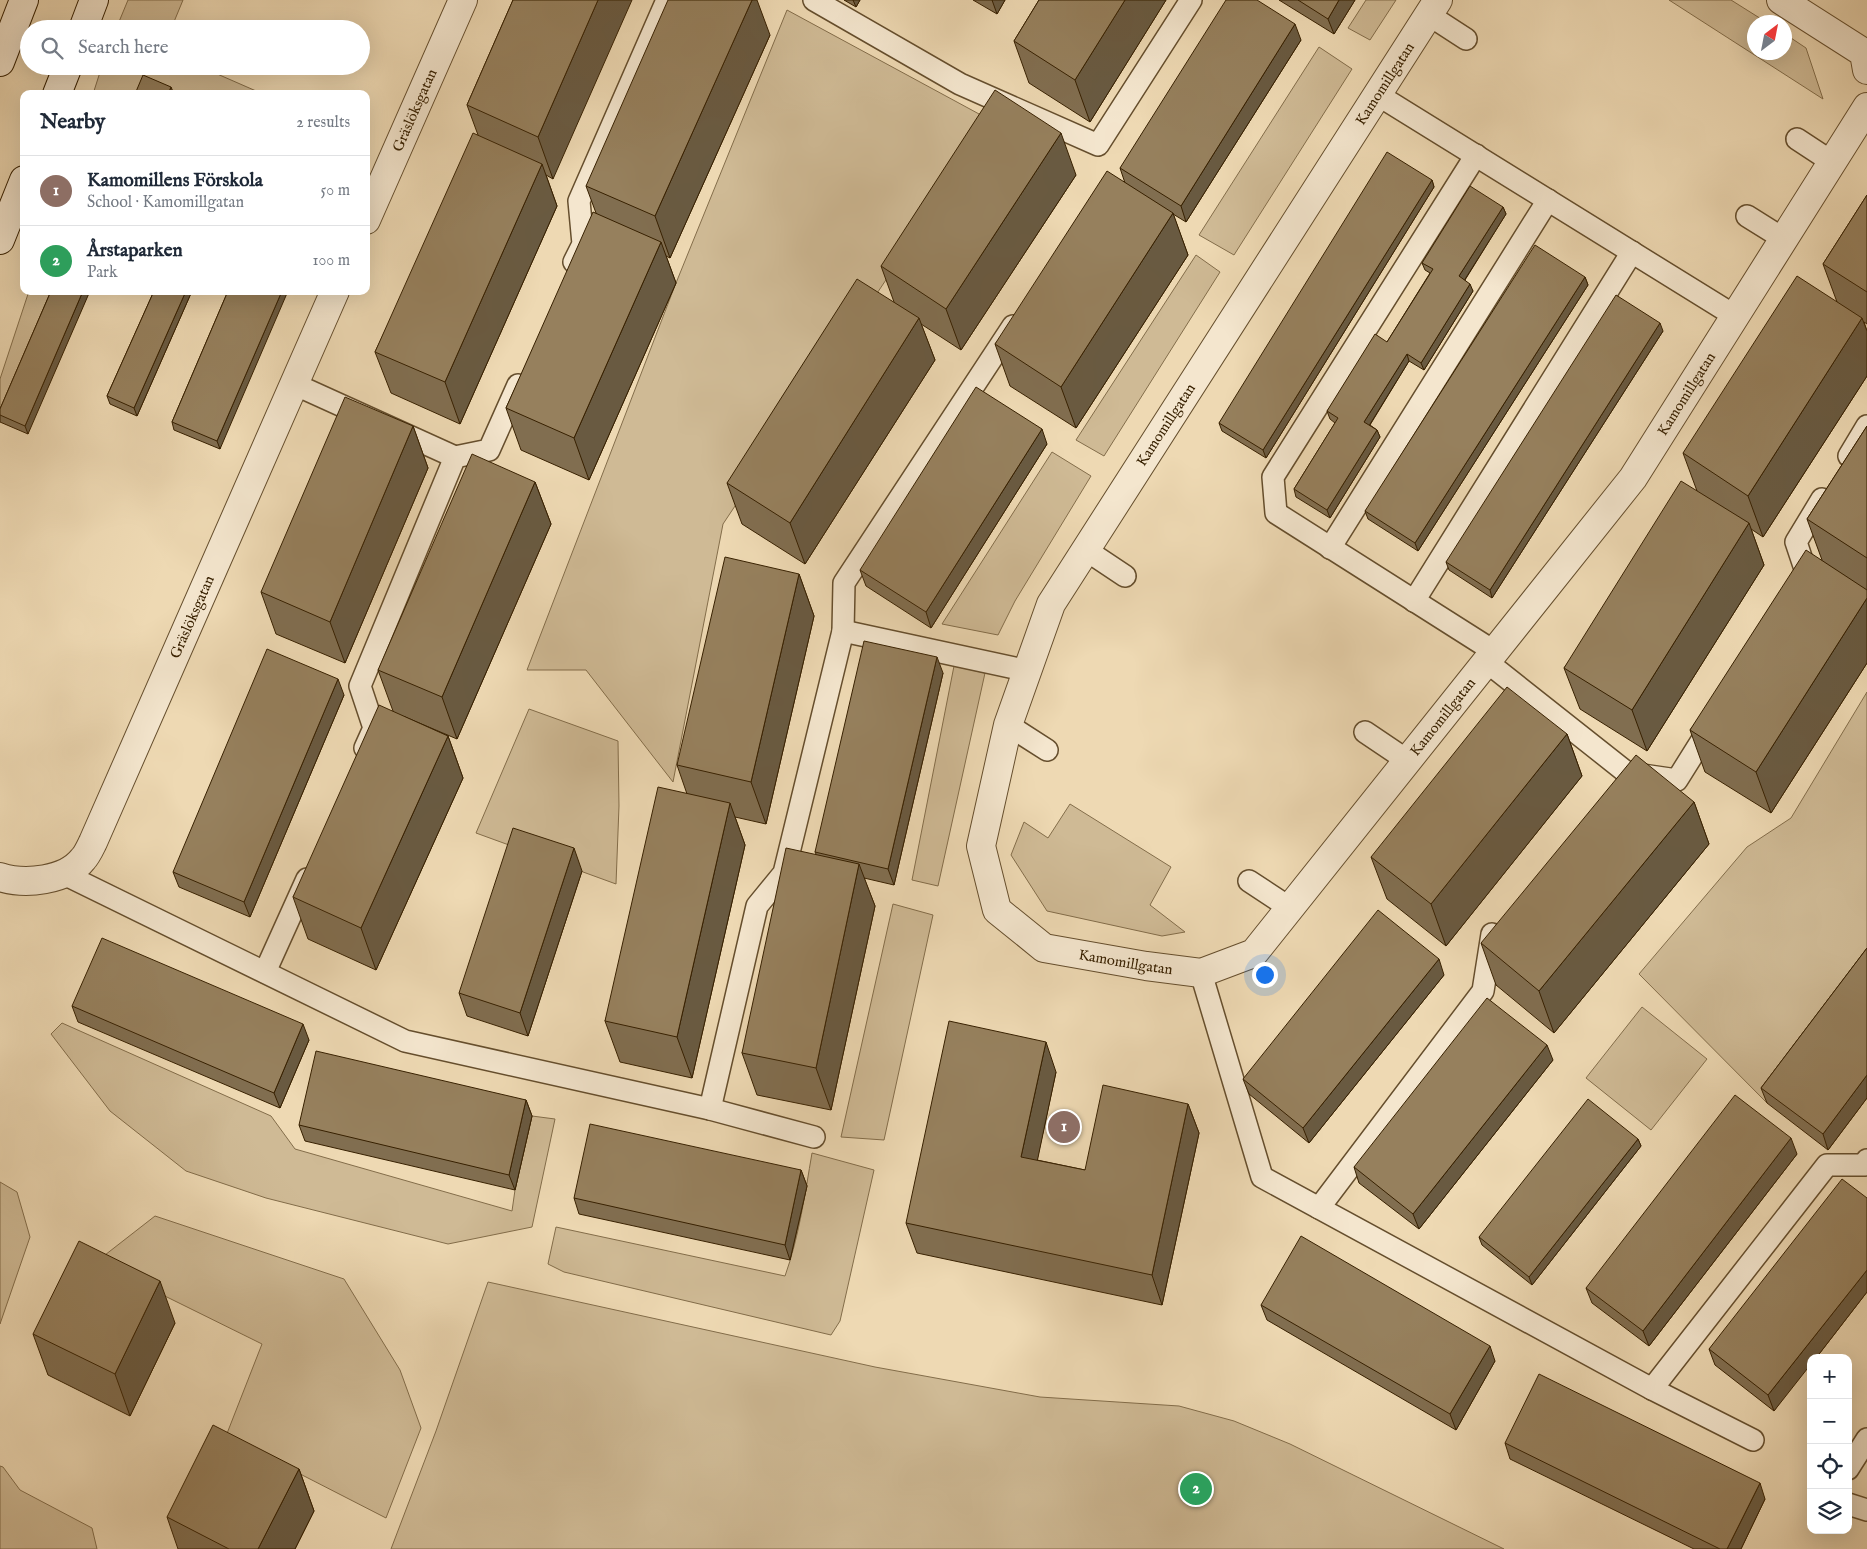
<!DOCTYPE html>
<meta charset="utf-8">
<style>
body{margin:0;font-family:"IM FELL English",serif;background:#f6f6f7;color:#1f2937}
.controls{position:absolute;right:15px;bottom:15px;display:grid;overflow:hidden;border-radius:10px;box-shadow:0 5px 20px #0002}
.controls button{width:45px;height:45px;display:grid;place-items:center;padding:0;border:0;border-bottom:1px solid #e0e1e3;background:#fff;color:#1f2937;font:25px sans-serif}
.compass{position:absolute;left:1747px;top:15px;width:45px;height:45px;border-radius:50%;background:#fff;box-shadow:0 5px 20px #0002;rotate:32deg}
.you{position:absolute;left:1264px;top:974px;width:18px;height:18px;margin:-12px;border:4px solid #fff;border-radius:50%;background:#1a73e8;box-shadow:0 0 0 8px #1a73e833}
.badge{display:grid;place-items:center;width:32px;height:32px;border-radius:50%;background:#8f2418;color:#fff;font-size:16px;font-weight:700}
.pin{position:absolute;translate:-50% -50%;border:2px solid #fff;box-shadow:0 1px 5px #0006}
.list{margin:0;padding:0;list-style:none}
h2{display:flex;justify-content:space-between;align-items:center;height:65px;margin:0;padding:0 20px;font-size:21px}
h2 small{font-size:16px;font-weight:400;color:#747a83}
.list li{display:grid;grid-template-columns:32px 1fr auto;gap:15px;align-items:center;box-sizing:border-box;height:70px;padding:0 20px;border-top:1px solid #e0e1e3}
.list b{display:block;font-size:19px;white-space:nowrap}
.list p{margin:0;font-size:16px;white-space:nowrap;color:#747a83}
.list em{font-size:16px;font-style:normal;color:#747a83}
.icon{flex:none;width:28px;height:28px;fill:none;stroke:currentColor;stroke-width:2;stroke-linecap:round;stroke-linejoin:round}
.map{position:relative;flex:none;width:1867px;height:1549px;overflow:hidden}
.search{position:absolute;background:#fff;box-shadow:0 5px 20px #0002;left:20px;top:20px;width:350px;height:55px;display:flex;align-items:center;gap:12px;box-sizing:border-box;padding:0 18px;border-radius:28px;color:#747a83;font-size:19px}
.panel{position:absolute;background:#fff;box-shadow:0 5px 20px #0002;left:20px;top:90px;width:350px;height:205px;border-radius:10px}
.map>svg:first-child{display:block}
</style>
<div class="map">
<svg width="1867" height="1549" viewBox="0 0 1867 1549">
<rect width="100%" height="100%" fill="#eed9b3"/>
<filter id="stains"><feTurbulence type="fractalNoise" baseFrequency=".004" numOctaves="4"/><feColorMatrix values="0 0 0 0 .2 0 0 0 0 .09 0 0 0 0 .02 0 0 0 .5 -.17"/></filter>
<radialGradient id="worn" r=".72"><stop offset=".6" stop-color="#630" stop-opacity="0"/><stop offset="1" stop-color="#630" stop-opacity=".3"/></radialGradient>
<g fill="#cfba95" stroke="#836d4a">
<polygon points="128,0 183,0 171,29 116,29"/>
<polygon points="1366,0 1396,0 1370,40 1348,28"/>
<polygon points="1669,0 1731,0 1766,22 1754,22 1754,52 1784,52 1785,34 1806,48 1823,99"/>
<polygon points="787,10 992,121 723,524 673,782 586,670 527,670 676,283"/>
<polygon points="1319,47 1352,69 1234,255 1199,235"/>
<polygon points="102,66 199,66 263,94 93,94"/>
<polygon points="1196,255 1220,272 1104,456 1076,440"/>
<polygon points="29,291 57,291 0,422 0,379"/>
<polygon points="1052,452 1091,476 1015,601 998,635 942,624"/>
<polygon points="954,666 985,673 938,886 912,880"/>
<polygon points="1867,692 1867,955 1767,1103 1639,974 1747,847 1791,818"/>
<polygon points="529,709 618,741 619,806 616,884 476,833"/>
<polygon points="1070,804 1171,867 1150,905 1185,932 1162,936 1047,911 1011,855 1024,822 1048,838"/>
<polygon points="893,904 933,915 884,1140 841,1137"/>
<polygon points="1642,1007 1707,1059 1651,1130 1586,1078"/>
<polygon points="62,1023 271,1116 295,1149 512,1211 515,1190 532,1116 555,1119 532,1227 448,1244 266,1198 186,1171 110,1111 51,1034"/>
<path d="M812 1153 874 1170 840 1321 831 1335 564 1272 548 1264 556 1227 785 1276C799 1237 805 1194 812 1153Z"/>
<polygon points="0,1182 17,1192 30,1237 0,1324"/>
<polygon points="155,1216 344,1279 400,1370 421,1428 386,1518 226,1436 262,1344 96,1262"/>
<polygon points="488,1282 875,1367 1040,1397 1179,1406 1234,1421 1290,1444 1504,1549 391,1549 436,1431"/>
<polygon points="0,1466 3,1467 20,1490 92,1528 97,1549 0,1549"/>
</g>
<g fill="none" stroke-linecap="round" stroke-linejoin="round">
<defs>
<g id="service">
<polyline points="814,0 960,84 1098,145 1191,0"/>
<polyline points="1429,15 1466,39"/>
<polyline points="1378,95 1735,316"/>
<polyline points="1797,139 1832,162"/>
<polyline points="1476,155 1273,477 1276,513 1495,652"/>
<polyline points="1747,216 1784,239"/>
<polyline points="574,262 583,244 579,201 667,0"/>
<polyline points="294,384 455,457"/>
<polyline points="1849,456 1867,426"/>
<polyline points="1330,548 1548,200"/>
<polyline points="1086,550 1125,576"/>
<polyline points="1801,585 1807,575 1796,542 1822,499"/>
<polyline points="1414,601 1632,252"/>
<polyline points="843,631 1028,671"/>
<polyline points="1487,662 1626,772"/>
<polyline points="1008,725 1047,750"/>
<polyline points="1365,732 1408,761"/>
<polyline points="365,748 374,728 360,686 455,457 489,450 518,385"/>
<polyline points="1636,774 1677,780 1712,724"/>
<polyline points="64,874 405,1041 710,1109 814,1137"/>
<polyline points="1249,881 1290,908"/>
<polyline points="265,972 307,879"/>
<polyline points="1201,973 1262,1177 1652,1389 1753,1440"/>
<polyline points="710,1109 757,906 784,873 843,631 844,583 1013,326"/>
<polyline points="1319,1208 1483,991 1492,934"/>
<polyline points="1652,1389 1827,1165 1864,1165 1867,1160"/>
<polyline points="1848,1469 1867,1439"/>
<polyline points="1848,1504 1867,1510"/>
</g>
<g id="minor">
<path id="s1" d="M1438 0 1051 604 1008 725 981 846 997 910 1044 948 1146 966 1201 973 1254 953 1633 478 1867 107"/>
<polyline points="1781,0 1864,53 1867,70"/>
<path id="s2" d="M366 220 463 0"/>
<path id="s3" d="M0 877C25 885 66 881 83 859 87 855 90 848 93 842L335 291"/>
</g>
<g id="secondary">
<polyline points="83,29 94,0"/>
<polyline points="0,62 24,0"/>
<polyline points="57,94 68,66"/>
<polyline points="0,240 24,180"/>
</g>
</defs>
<use href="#service" stroke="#654e2d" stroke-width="24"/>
<use href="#minor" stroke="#654e2d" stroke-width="30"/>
<use href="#secondary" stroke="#372000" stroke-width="30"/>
<use href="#service" stroke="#f4e6ce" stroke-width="21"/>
<use href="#minor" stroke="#f4e6ce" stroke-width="28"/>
<use href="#secondary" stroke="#f4e6ce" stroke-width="28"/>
</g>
<g fill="#816e50" stroke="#372000">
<polygon points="513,0 553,179 546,175 557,206 460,424 391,393 375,352 478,135 467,105"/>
<polygon points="844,0 860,0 856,7"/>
<polygon points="973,0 1005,0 997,14"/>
<polygon points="1039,0 1166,0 1090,122 1029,83 1014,41"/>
<polygon points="1279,0 1355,0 1334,34"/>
<polygon points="770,35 670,258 666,256 676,283 589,480 521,450 506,408 596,213 586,186"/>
<polygon points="1301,40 1186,222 1173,214 1188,255 1076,428 1010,386 995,344 1125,183 1120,168"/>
<polygon points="1076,175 961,350 921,324 935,360 805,564 742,524 727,483 894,302 881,266"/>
<polygon points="1432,180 1434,187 1266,458 1222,431 1219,423"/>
<polygon points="1867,195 1867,324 1864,322 1867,331 1867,376 1763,537 1751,529 1764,565 1647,751 1580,709 1564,668 1697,491 1683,453 1837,302 1823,264"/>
<polygon points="1503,207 1506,214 1465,280 1473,291 1424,370 1409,361 1370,425 1377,430 1380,437 1330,518 1296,497 1294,489 1335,423 1330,419 1327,411 1387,342 1430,273 1425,270 1422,263"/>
<polygon points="1585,277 1588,285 1418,551 1368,519 1365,511"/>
<polygon points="51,291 28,434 0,422 0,409"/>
<polygon points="154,291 192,291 137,416 110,404 107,396"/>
<polygon points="228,291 220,449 174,430 172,422"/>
<polygon points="1663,331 1492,598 1449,570 1446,562"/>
<polygon points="413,426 428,468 345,663 276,634 261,592"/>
<polygon points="1867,426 1867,663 1771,813 1705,772 1690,730 1822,560 1807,519"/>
<polygon points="1047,444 931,628 866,586 860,570"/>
<polygon points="535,482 551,524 457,739 405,717 448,736 463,778 376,970 308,939 293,897 393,711 378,670"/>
<polygon points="799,574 814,616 766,824 735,817 745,845 692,1078 620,1062 605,1021 687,794 677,765"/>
<polygon points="943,673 894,885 864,878 875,906 831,1110 757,1095 742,1053 816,854 815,852"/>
<polygon points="344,695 250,917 179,887 173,872"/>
<polygon points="1567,734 1582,776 1446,946 1387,899 1371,857"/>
<polygon points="1694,802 1709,844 1554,1033 1496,985 1481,943"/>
<polygon points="582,871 528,1036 467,1016 459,993"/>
<polygon points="1867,948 1867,1098 1828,1150 1767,1103 1761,1088"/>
<polygon points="1444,975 1309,1143 1249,1094 1243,1079"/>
<polygon points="72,1006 309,1040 280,1108 78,1022"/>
<polygon points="1553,1060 1419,1229 1359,1183 1354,1167"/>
<polygon points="1056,1072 1037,1160 1085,1170 1188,1104 1199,1133 1162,1305 917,1253 906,1223"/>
<polygon points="526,1100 532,1116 515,1190 305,1141 299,1125"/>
<polygon points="1638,1139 1641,1146 1532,1285 1482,1245 1479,1237"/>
<polygon points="1797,1154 1649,1346 1592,1303 1586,1288"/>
<polygon points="801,1170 807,1186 790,1260 579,1214 574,1198"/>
<polygon points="1867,1198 1867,1292 1816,1358 1811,1358 1774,1411 1715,1365 1709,1349"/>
<polygon points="1261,1305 1495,1361 1456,1430 1267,1320"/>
<polygon points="175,1323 130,1416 48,1375 33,1334"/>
<polygon points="1505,1443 1765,1499 1741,1549 1694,1549 1510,1459"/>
<polygon points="299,1469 314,1511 295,1549 178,1549 167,1517"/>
</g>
<g fill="#695a41" stroke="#372000">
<polygon points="598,0 632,0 553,179 538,137"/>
<polygon points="752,0 757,0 770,35 670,258 655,216"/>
<polygon points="853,0 860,0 856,7"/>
<polygon points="992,0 1005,0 997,14"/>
<polygon points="1125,0 1166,0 1090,122 1075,80"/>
<polygon points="1339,0 1355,0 1334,34 1328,19"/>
<polygon points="1295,24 1301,40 1186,222 1181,206"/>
<polygon points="171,87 174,94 168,94"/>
<polygon points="1061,133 1076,175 961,350 946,309"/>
<polygon points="542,164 557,206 460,424 445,382"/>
<polygon points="1432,180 1434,187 1266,458 1263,450"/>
<polygon points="1503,207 1506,214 1462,284 1459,276"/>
<polygon points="1173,213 1188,255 1076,428 1061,387"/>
<polygon points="661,242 676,283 589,480 574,438"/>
<polygon points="1585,277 1588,285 1418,551 1415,543"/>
<polygon points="1470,284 1473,291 1424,370 1421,363"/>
<polygon points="83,291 90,291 28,434 25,426"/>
<polygon points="186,291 192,291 137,416 134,408"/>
<polygon points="282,291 288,291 220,449 217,441"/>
<polygon points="919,318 935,360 805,564 790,523"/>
<polygon points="1862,318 1867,331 1867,376 1763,537 1748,496"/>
<polygon points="1660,323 1663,331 1492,598 1490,590"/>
<polygon points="1407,354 1409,361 1367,429 1364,422"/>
<polygon points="413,426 428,468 345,663 330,622"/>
<polygon points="1042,429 1047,444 931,628 926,612"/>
<polygon points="1377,430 1380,437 1330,518 1327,510"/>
<polygon points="535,482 551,524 457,739 442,697"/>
<polygon points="1749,523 1764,565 1647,751 1632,710"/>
<polygon points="799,574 814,616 766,824 751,782"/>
<polygon points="1867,598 1867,663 1771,813 1756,772"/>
<polygon points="937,657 943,673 894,885 888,869"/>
<polygon points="338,679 344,695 250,917 244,902"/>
<polygon points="1567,734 1582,776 1446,946 1431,904"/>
<polygon points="448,736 463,778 376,970 361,928"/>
<polygon points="1694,802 1709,844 1554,1033 1539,991"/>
<polygon points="730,803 745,845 692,1078 677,1037"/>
<polygon points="574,848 582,871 528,1036 520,1013"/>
<polygon points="859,864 875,906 831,1110 816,1068"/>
<polygon points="1439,959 1444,975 1309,1143 1303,1128"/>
<polygon points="303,1024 309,1040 280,1108 274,1093"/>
<polygon points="1046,1042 1056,1072 1032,1186 1021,1157"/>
<polygon points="1547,1045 1553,1060 1419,1229 1413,1214"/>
<polygon points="1867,1075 1867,1098 1828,1150 1823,1134"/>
<polygon points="526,1100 532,1116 515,1190 509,1175"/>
<polygon points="1188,1104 1199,1133 1162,1305 1152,1275"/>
<polygon points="1791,1138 1797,1154 1649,1346 1643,1331"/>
<polygon points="1638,1139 1641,1146 1532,1285 1529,1277"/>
<polygon points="801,1170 807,1186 790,1260 785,1245"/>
<polygon points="1867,1270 1867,1292 1816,1358 1811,1358 1811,1364 1774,1411 1768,1395"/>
<polygon points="160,1281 175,1323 130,1416 115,1374"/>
<polygon points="1490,1346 1495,1361 1456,1430 1450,1414"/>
<polygon points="299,1469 314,1511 295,1549 258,1549"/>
<polygon points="1760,1483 1765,1499 1741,1549 1727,1549"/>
</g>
<g fill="#96805d" stroke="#372000">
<polygon points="513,0 598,0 538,137 467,105"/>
<polygon points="668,0 752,0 655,216 586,186"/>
<polygon points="1039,0 1125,0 1075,80 1014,41"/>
<polygon points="1226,0 1257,0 1295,24 1181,206 1120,168"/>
<polygon points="1298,0 1339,0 1328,19"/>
<polygon points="143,75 171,87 168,94 135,94"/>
<polygon points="995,90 1061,133 946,309 881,266"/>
<polygon points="473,133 542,164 445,382 375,352"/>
<polygon points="1387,152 1432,180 1263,450 1219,423"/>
<polygon points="1107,171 1173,213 1061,387 995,344"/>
<polygon points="1470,186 1503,207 1459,276 1470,284 1421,363 1407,354 1364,422 1377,430 1327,510 1294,489 1338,418 1327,411 1375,334 1387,342 1433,269 1422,263"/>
<polygon points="1867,195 1867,292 1823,264"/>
<polygon points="593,212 661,242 574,438 506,408"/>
<polygon points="1535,245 1585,277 1415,543 1365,511"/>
<polygon points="1797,276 1862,318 1748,496 1683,453"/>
<polygon points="857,279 919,318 790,523 727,483"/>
<polygon points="51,291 83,291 25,426 0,415 0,409"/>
<polygon points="154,291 186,291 134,408 107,396"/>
<polygon points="228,291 282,291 217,441 172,422"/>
<polygon points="1616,295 1660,323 1490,590 1446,562"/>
<polygon points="976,387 1042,429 926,612 860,570"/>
<polygon points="345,397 413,426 330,622 261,592"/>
<polygon points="1867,426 1867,558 1807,519"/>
<polygon points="472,454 535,482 442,697 378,670"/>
<polygon points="1681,481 1749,523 1632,710 1564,668"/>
<polygon points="1806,550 1867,590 1867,598 1756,772 1690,730"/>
<polygon points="725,557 799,574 751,782 677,765"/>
<polygon points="864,641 937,657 888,869 815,852"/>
<polygon points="267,649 338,679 244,902 173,872"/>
<polygon points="1507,687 1567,734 1431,904 1371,857"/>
<polygon points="379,705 448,736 361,928 293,897"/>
<polygon points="1636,755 1694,802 1539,991 1481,943"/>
<polygon points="658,787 730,803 677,1037 605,1021"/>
<polygon points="513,828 574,848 520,1013 459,993"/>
<polygon points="786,848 859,864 816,1068 742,1053"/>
<polygon points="1378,910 1439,959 1303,1128 1243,1079"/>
<polygon points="102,938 303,1024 274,1093 72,1006"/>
<polygon points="1867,948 1867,1075 1823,1134 1761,1088"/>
<polygon points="1487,998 1547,1045 1413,1214 1354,1167"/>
<polygon points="949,1021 1046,1042 1021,1157 1085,1170 1103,1085 1188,1104 1152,1275 906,1223"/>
<polygon points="316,1051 526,1100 509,1175 299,1125"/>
<polygon points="1735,1095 1791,1138 1643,1331 1586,1288"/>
<polygon points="1588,1099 1638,1139 1529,1277 1479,1237"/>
<polygon points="590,1124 801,1170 785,1245 574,1198"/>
<polygon points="1842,1179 1867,1198 1867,1270 1768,1395 1709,1349"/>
<polygon points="1301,1236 1490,1346 1450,1414 1261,1305"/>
<polygon points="79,1241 160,1281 115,1374 33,1334"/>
<polygon points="1539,1374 1760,1483 1727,1549 1720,1549 1505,1443"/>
<polygon points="213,1425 299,1469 258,1549 229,1549 167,1517"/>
</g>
<g text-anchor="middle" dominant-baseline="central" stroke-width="4" stroke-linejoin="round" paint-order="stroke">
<g font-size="15" fill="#372000" stroke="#f4e6ce">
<text transform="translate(1385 84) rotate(-57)">Kamomillgatan</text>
<text stroke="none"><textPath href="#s2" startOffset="120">Gräslöksgatan</textPath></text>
<text stroke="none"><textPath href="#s1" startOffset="2019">Kamomillgatan</textPath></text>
<text transform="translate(1166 425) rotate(-57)">Kamomillgatan</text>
<text stroke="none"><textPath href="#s3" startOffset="355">Gräslöksgatan</textPath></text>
<text stroke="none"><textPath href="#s1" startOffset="1614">Kamomillgatan</textPath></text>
<text stroke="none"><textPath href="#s1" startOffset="1179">Kamomillgatan</textPath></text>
</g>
</g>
<rect width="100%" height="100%" filter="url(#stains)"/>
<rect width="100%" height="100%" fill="url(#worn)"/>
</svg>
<div class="controls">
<button>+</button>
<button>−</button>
<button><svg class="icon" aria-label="locate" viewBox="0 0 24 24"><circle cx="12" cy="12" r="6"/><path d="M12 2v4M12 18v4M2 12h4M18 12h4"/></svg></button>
<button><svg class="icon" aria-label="layers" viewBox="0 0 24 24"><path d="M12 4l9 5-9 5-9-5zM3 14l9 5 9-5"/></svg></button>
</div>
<svg class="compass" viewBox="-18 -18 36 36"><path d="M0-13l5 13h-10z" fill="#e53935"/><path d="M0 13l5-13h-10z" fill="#747a83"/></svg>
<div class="you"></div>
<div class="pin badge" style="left:1064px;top:1127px;background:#8d6e63">1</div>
<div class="pin badge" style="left:1196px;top:1489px;background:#2e9e5b">2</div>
<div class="search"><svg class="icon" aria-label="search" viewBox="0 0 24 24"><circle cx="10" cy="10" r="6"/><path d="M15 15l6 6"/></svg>Search here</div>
<section class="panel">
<h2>Nearby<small>2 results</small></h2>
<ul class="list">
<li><span class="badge" style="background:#8d6e63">1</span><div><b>Kamomillens Förskola</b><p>School · Kamomillgatan</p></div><em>50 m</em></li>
<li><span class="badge" style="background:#2e9e5b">2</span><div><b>Årstaparken</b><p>Park</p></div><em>100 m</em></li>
</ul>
</section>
</div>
